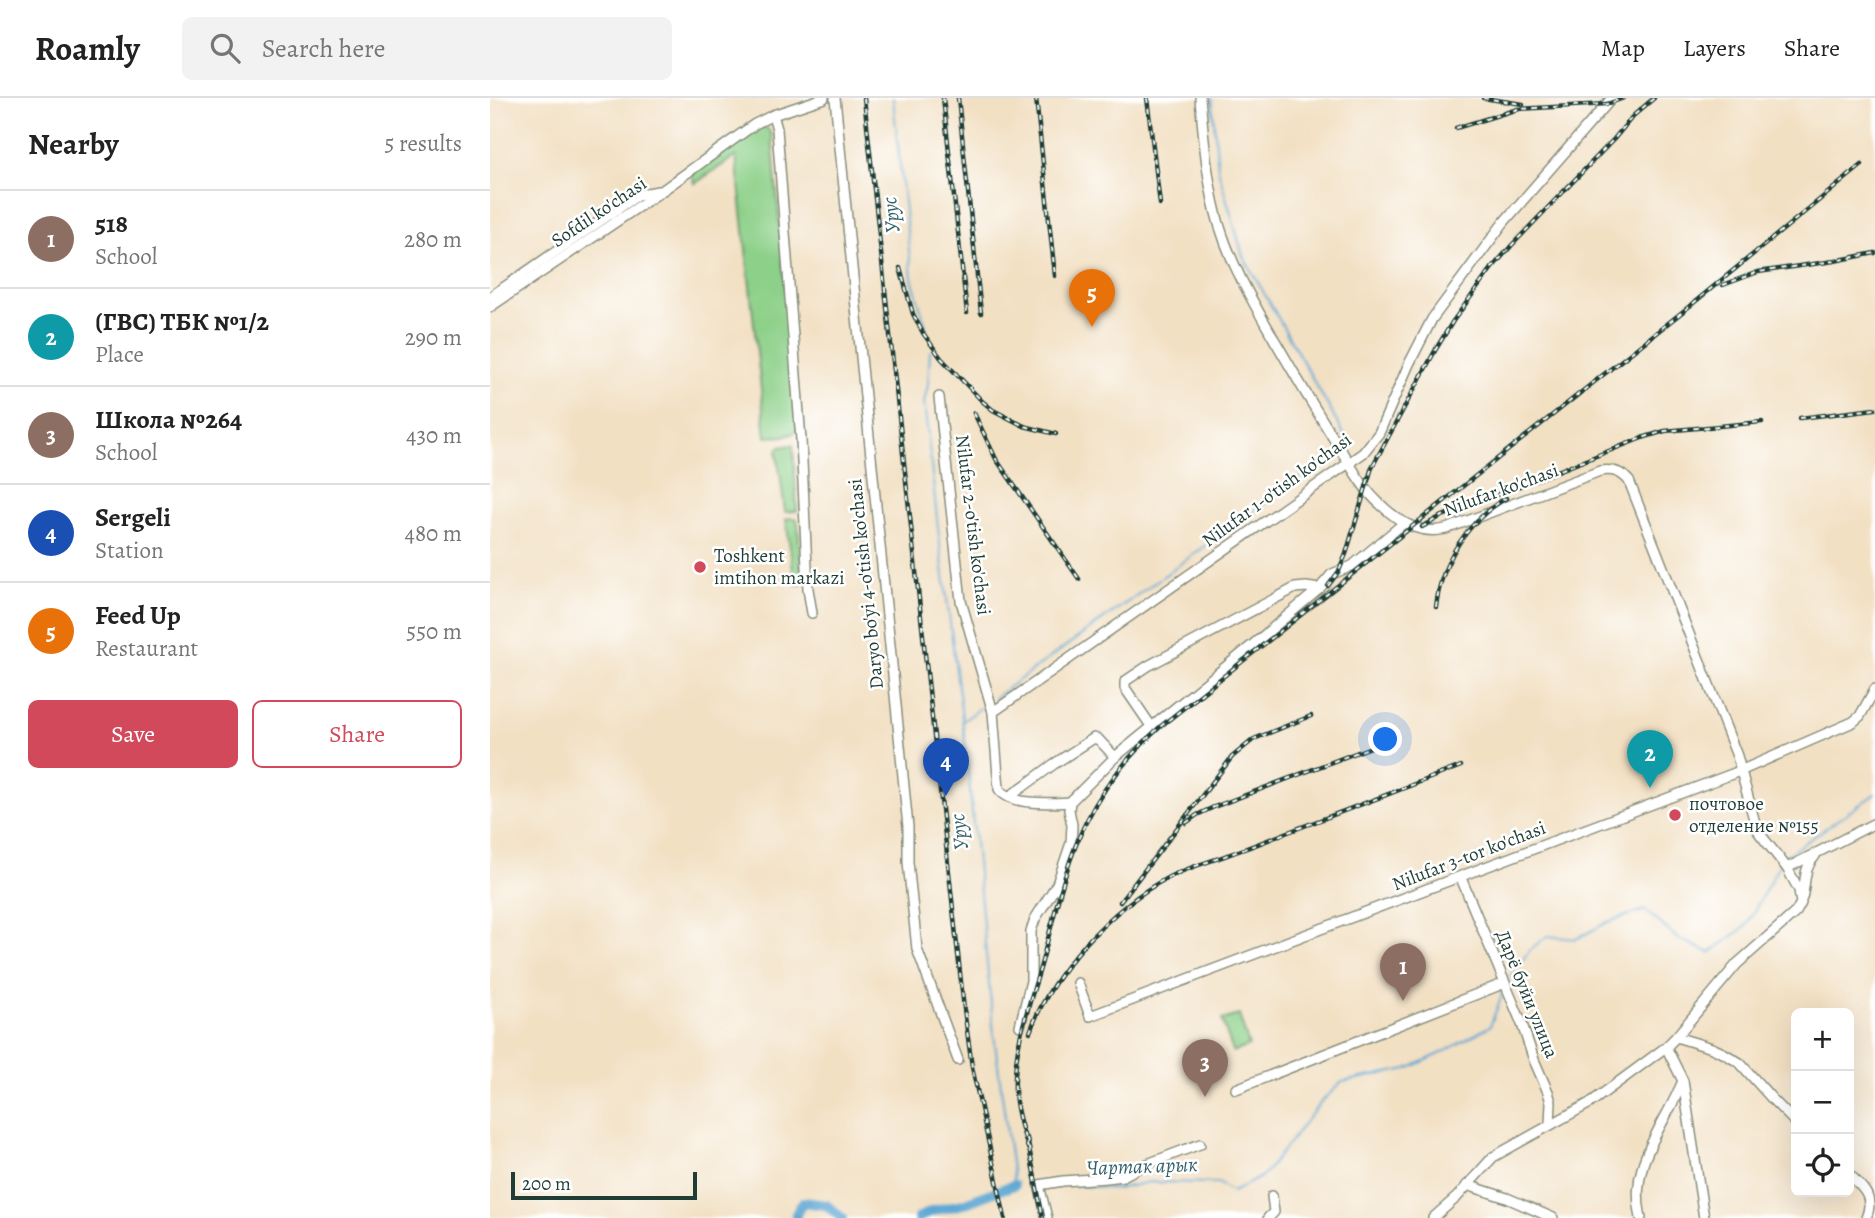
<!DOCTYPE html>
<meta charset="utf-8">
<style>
body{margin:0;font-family:Alegreya,serif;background:#f2f2f2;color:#222}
.controls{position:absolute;right:21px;bottom:21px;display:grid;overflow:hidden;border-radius:10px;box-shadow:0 7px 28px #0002}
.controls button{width:63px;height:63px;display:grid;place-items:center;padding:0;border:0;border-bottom:2px solid #e0e0e0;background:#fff;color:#222;font:35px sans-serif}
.scale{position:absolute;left:21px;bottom:18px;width:186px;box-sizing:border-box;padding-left:7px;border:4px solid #1f3d34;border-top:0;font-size:19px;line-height:24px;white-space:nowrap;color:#1f3d34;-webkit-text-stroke:5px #fff;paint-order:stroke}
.you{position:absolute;left:896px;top:642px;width:24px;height:24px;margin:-18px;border:5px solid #fff;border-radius:50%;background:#1a73e8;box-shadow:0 0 0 10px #1a73e833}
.badge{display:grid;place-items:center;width:46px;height:46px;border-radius:50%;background:#d1495b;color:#fff;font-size:23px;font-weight:700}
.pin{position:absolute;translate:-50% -58px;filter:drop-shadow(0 2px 4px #0008)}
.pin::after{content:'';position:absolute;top:37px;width:24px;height:21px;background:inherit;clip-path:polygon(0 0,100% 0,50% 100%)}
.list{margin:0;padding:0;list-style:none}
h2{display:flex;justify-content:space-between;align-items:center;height:91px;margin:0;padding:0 28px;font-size:30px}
h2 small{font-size:23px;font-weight:400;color:#767676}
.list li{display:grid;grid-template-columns:46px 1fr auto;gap:21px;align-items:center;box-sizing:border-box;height:98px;padding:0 28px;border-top:2px solid #e0e0e0}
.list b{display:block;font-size:26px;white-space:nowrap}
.list p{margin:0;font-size:23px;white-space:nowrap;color:#767676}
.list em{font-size:23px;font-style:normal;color:#767676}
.actions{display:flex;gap:14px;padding:21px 28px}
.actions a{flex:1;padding:16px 0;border:2px solid #d1495b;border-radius:10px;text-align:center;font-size:24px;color:#d1495b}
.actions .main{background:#d1495b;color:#fff}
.icon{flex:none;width:38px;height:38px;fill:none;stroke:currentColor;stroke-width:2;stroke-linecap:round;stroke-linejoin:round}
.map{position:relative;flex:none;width:1385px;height:1120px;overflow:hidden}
header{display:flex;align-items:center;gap:42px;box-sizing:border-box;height:98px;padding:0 35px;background:#fff;border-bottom:2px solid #e0e0e0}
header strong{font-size:33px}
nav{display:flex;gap:38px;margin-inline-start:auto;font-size:24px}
.search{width:490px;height:63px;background:#f2f2f2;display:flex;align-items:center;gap:18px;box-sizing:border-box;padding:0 24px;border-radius:10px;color:#767676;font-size:26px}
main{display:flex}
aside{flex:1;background:#fff}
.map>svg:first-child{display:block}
</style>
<header>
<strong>Roamly</strong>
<div class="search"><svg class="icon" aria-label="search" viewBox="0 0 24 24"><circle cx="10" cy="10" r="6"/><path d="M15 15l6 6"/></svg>Search here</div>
<nav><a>Map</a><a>Layers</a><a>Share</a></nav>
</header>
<main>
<aside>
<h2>Nearby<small>5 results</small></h2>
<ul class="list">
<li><span class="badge" style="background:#8d6e63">1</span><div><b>518</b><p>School</p></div><em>280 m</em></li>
<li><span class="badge" style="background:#0f9aa8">2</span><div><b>(ГВС) ТБК №1/2</b><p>Place</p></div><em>290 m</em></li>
<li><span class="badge" style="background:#8d6e63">3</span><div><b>Школа №264</b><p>School</p></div><em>430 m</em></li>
<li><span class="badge" style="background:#1a4fb4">4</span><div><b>Sergeli</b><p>Station</p></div><em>480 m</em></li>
<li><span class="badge" style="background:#e8710a">5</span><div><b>Feed Up</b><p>Restaurant</p></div><em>550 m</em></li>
</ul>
<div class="actions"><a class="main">Save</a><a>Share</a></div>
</aside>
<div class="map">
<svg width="1385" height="1120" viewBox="0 0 1385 1120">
<rect width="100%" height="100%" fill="#fff"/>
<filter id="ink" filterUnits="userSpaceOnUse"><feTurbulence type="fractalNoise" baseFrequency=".0143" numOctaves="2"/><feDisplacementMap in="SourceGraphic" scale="14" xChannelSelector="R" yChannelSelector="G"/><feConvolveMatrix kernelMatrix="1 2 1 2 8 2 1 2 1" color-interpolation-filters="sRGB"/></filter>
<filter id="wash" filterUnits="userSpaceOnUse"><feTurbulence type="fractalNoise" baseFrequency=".00686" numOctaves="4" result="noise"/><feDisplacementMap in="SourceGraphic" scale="28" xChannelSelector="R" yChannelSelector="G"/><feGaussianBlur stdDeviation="1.57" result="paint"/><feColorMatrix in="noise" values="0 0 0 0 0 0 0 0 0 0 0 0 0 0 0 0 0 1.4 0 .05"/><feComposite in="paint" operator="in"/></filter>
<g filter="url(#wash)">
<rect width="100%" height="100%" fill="#f2e0c3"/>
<g fill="#8dd089" stroke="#56865e" stroke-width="2">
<path d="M273 29 278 31 282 37 307 332C300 340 286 338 276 339L246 58 204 86 202 75 265 30Z"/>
<polygon points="303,347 307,413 295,414 287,353 290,349"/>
<polygon points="301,420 306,420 308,424 312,486 310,487 305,486 296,421"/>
<polygon points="749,917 759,948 743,954 732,922"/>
</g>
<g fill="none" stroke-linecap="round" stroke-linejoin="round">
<g stroke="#5aa6d2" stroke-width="2">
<polyline points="403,0 422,180 436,229"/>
<polyline points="722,0 728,71 753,158 859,345 854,349"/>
<polyline points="440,253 438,287 434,304 449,438 475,643 504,937 524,1087 528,1087"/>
<polyline points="504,600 846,354"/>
<polyline points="473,623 497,605"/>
<polyline points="1294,759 1385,696"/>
<polyline points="1017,882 1041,851 1057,838 1086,841 1118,824 1155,812 1187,840 1220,855 1256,828 1289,767"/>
<polyline points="584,1087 627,1091 659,1084 728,1085 743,1094 774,1077 831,1004 852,984 917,971 952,955 1000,928 1011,900 1012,890"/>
</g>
<g stroke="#5aa6d2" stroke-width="10">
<polyline points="306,1120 306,1116 313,1104 336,1107 352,1120"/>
<polyline points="428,1120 442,1113 473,1106 493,1098 524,1087"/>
</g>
</g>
</g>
<g filter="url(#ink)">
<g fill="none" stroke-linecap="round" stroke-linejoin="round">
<defs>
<g id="minor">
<polyline points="345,0 405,597 418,729 418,764 427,851 468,962"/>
<path d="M710 0C714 42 717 85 729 126 742 169 762 202 784 241 804 276 825 311 847 346 860 366 872 390 890 406 909 424 929 437 956 431L1110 373C1122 371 1131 373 1139 383L1247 658 1265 725 1270 736 1297 770 1309 792 1311 805 1306 814 1247 866 1186 939 1176 949 1100 1005 1003 1059 967 1099 943 1120"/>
<polyline points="283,17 287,31 311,342 318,491 322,515"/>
<polyline points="0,199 148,97 168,93"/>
<polyline points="0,209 173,92 265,26 283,17 334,0"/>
<path d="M449 299 471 503 503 614 509 691C520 708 561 705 580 704"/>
<polyline points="503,614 873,355 889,335 919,266 942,221 1014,124 1122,0"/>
<polyline points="661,628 635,590 635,584 637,582 658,568 805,490 816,489 829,491"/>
<polyline points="519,699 564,666 604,640 609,642 625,659"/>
<polyline points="1297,770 1385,725"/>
<polyline points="971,780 1032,926 1044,962 1058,994 1061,1004 1060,1027"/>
<path d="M1312 800C1316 785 1313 770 1325 758"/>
<polyline points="588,885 600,918 1250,673 1363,624 1370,618 1385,591"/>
<polyline points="530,928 541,883 541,833 545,821 567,786 581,745 582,727 579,712 580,704 625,659 765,545 829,491 842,476 862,468 914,425"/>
<polyline points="1186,939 1222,950 1235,956 1250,965 1284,1003 1306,1025"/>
<polyline points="1176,949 1193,983 1214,1120"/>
<polyline points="746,991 1015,885"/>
<path d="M1359 1076C1373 1090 1385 1099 1376 1120"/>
<polyline points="977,1087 1017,1100 1063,1120"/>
<polyline points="557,1120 549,1087 573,1083 617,1080 633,1078 652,1068 710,1046"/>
<polyline points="778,1120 784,1114 782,1098"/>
<path d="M1151 1120C1138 1066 1173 1031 1192 985"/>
</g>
</defs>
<use href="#minor" stroke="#888e7c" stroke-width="12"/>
<use href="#minor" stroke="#fff" stroke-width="9"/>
<defs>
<g id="rail">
<polyline points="374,0 474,911 482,969 515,1120"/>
<polyline points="453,0 477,215"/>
<polyline points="468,0 491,215"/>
<polyline points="546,0 565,178"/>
<polyline points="657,0 670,106"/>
<polyline points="993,0 1033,6"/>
<polyline points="966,30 1028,11 1117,6 1134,0"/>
<polyline points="410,170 423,216 433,235 451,260 492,303 503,312 534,328 566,336"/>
<polyline points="1233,187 1268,174 1344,163 1385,155"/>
<polyline points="484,315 506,361 589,481"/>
<polyline points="1310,320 1385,311"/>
<polyline points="932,429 950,419 1152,340 1175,333 1272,324"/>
<polyline points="838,488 849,473 856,456 882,369 946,251 963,223 1002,170 1022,147 1124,41 1143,18 1164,0"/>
<path d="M946 509C951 464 977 423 1016 400"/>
<polyline points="696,725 707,717 724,709 902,641"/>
<polyline points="630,804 742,659 764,641 821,618"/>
<path d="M540 934C562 873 622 809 679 779 699 769 722 763 743 755 760 749 776 743 793 736 852 714 912 691 971 668"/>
<polyline points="537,1040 553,1120"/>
<path d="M538 1050C532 1031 526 1013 525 993 523 949 539 908 551 867 564 820 574 769 596 724 614 687 640 656 671 628L1201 207 1372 67"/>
</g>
</defs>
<use href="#rail" stroke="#1f3d34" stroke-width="4.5"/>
<use href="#rail" stroke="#fff" stroke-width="2" stroke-dasharray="5" stroke-linecap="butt"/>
</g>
</g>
<g fill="#d1495b" stroke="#fff" stroke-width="2.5">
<circle cx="210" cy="469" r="7"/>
<circle cx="1185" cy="717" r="7"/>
</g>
<g text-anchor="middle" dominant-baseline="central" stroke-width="5" stroke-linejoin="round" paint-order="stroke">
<g font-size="19" fill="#1f3d34" stroke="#fff">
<text transform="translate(109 114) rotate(-34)">Sofdil ko'chasi</text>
<text transform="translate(787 392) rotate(-36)">Nilufar 1-o'tish ko'chasi</text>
<text transform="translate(1011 392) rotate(-20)">Nilufar ko'chasi</text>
<text transform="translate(483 427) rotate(83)">Nilufar 2-o'tish ko'chasi</text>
<text transform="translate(376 486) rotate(-96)">Daryo bo'yi 4-o'tish ko'chasi</text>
<text transform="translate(979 758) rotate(-21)">Nilufar 3-tor ko'chasi</text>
<text transform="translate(1037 896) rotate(68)">Дарё буйи улица</text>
</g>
<g font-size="19" fill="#1f3d34" stroke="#fff" text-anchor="start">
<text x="224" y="458">Toshkent<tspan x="224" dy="22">imtihon markazi</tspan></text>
<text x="1199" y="706">почтовое<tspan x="1199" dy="22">отделение №155</tspan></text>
</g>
<g font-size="21" font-style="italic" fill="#34626b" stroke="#fff">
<text transform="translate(401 117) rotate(-96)">Урус</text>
<text transform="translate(469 734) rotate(-97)">Урус</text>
<text transform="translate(652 1068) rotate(-2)">Чартак арык</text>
</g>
</g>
</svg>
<div class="controls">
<button>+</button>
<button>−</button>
<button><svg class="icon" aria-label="locate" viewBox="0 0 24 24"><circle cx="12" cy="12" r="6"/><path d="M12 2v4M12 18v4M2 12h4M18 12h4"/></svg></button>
</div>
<div class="scale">200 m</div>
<div class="you"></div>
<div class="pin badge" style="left:913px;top:903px;background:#8d6e63">1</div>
<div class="pin badge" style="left:1160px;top:690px;background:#0f9aa8">2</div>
<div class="pin badge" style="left:715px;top:999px;background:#8d6e63">3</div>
<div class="pin badge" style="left:456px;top:698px;background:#1a4fb4">4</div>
<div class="pin badge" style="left:602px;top:229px;background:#e8710a">5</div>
</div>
</main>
